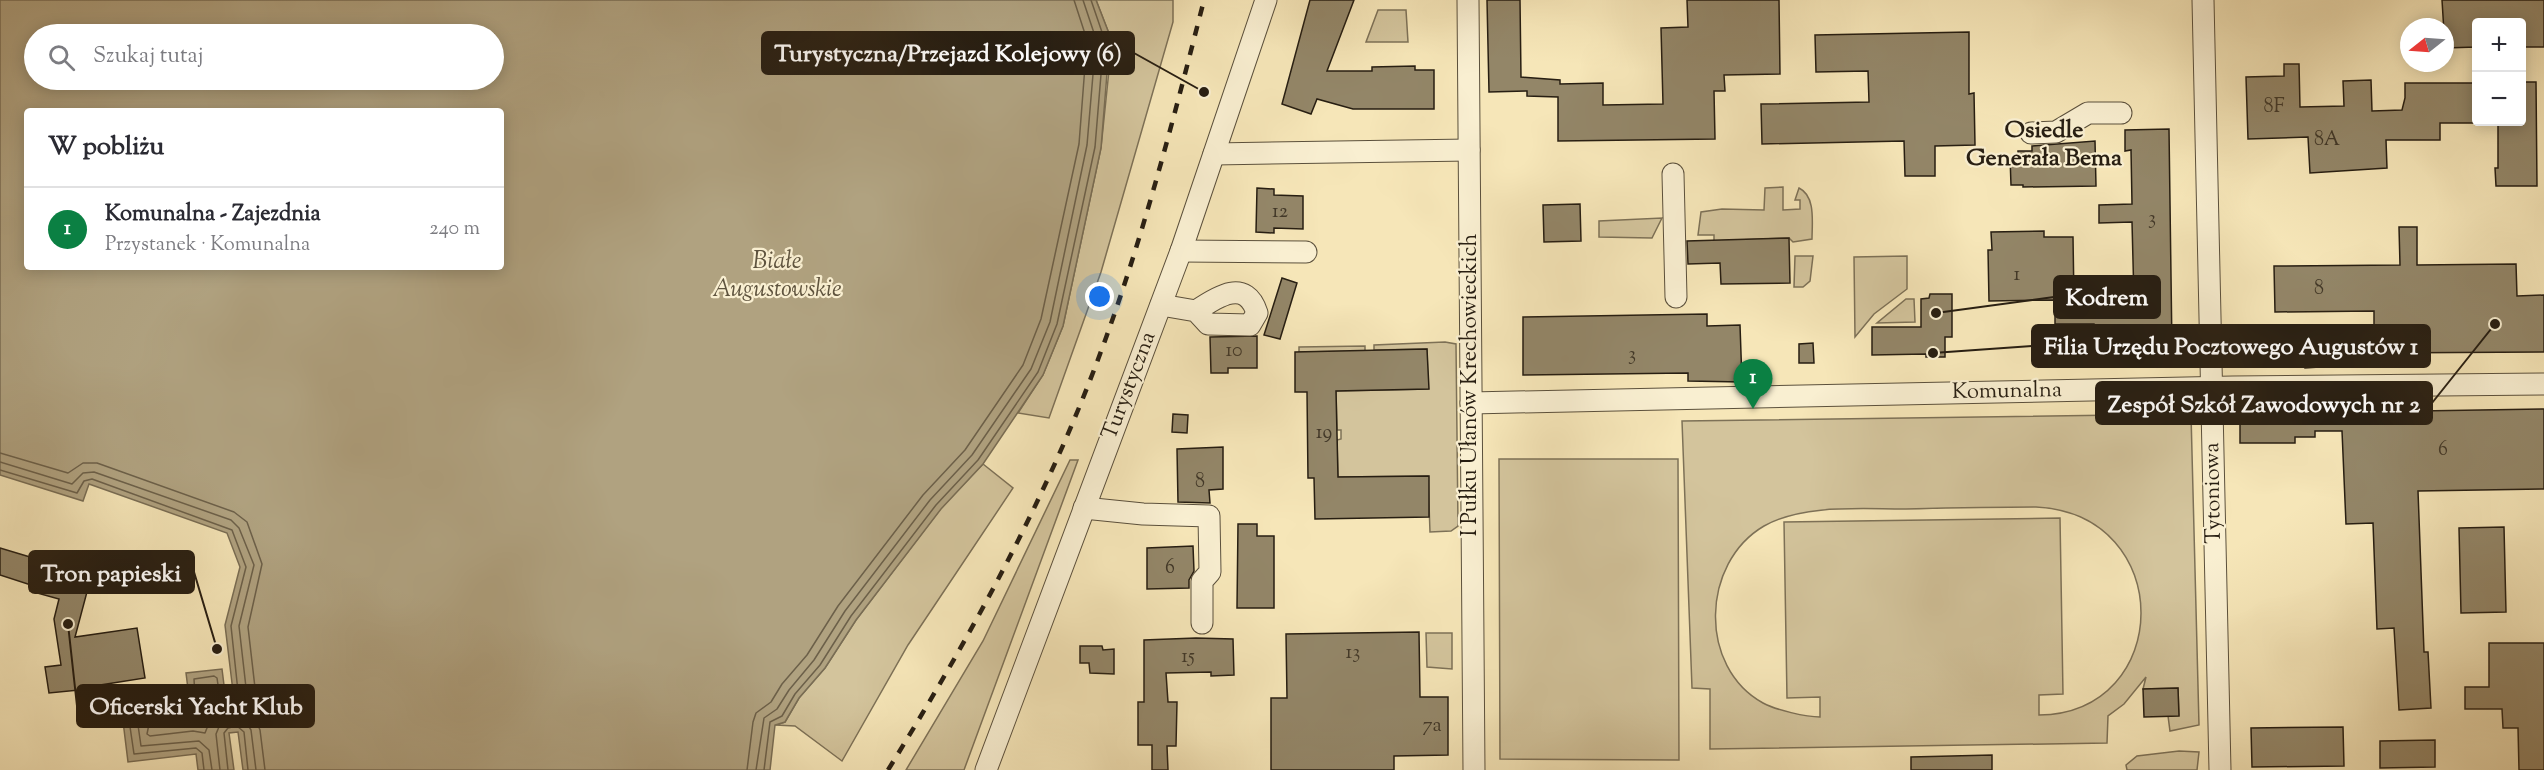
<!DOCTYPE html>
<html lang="pl">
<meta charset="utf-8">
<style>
body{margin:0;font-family:"Sorts Mill Goudy",serif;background:#f2f2f3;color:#2b2b33}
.controls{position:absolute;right:18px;top:18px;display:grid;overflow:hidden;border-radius:6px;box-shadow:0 3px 15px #0003}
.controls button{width:54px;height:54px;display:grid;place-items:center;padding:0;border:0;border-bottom:2px solid #e1e1e2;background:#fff;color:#2b2b33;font:30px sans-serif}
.compass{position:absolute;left:2400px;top:18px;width:54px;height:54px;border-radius:50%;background:#fff;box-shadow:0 3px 15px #0003;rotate:253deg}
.you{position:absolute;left:1100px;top:297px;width:21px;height:21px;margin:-15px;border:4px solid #fff;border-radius:50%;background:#1a73e8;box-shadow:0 0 0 9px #1a73e833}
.badge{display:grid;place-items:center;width:39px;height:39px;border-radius:50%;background:#0b8043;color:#fff;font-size:20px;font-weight:700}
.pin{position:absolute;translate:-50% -50px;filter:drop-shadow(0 2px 3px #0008)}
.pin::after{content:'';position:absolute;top:32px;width:21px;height:18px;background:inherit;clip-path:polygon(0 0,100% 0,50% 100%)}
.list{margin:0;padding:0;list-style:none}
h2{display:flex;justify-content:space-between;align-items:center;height:78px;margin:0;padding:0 24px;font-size:26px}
h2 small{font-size:20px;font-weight:400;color:#7c7c81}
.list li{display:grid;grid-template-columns:39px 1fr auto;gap:18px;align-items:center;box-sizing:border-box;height:84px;padding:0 24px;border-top:2px solid #e1e1e2}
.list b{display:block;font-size:22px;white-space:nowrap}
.list p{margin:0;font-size:20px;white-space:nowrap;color:#7c7c81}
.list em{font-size:20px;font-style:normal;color:#7c7c81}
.icon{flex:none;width:33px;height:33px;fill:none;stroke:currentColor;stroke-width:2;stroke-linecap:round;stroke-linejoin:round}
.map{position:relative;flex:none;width:2544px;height:770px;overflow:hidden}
.search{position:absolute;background:#fff;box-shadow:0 3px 15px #0003;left:24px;top:24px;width:480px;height:66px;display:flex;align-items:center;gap:15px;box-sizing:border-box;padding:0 21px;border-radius:33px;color:#7c7c81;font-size:22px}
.panel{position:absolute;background:#fff;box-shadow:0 3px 15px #0003;left:24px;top:108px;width:480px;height:162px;border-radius:6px}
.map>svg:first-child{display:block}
</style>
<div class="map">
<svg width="2544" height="770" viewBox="0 0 2544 770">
<rect width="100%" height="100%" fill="#f6e6b8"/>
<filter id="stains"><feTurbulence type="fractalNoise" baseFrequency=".00333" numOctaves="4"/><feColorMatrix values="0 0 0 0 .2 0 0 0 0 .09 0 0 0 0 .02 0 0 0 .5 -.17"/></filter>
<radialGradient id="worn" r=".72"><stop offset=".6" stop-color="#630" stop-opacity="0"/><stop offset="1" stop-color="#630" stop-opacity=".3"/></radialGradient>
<g fill="#d3c49c" stroke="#7d7157" stroke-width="1.5" fill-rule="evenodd">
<polygon points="1096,0 1173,0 1173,22 1101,272 1049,418 1018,413 1043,375 1063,326 1101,148 1112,41"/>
<polygon points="1378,10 1406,10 1408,42 1366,42"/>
<path d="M1783 187V210L1800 209V200H1795L1799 188C1816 196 1812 223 1812 239L1793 242 1789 238 1714 241V235H1698L1701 212 1722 209 1764 210 1765 188Z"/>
<polygon points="1662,218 1652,238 1599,237 1599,221"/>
<polygon points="1795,256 1813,256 1810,281 1803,287 1794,287"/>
<polygon points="1907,256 1907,289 1874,314 1855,337 1854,257"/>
<polygon points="1906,299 1914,299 1915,322 1877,323"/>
<polygon points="1445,342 1456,344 1458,526 1451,531 1430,532 1428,476 1338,477 1337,440 1341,439 1341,430 1337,430 1336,391 1428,389 1427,349 1374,350 1374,345"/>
<polygon points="1365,346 1365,351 1299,352 1299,347"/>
<path d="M2191 414 2199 725 2170 731 2168 716 2179 715 2178 688 2143 689 2146 677 2124 704 2108 716 2107 743 1710 749V689L1692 688 1682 421ZM2036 507C2177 514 2174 713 2039 715V695L2063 694 2060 518 1784 522 1787 698 1820 697V717C1806 717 1776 710 1763 703 1698 667 1701 563 1764 526 1803 504 1860 509 1903 509 1948 508 1992 507 2036 507Z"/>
<polygon points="1499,459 1678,459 1679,760 1500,759"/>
<polygon points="1070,460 1078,460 964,770 906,770 983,641"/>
<polygon points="983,464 1013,488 908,645 842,761 795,726 775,725 785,722 799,698 825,668 856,620 941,508"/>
<polygon points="1426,633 1452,633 1452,669 1427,667"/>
<polygon points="2179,751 2199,752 2197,770 2127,770 2126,765 2137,756"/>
</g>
<path fill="#b0a280" stroke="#796d54" stroke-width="1.5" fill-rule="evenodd" d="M0 0H1096L1110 36 1101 148 1063 326 1043 375 983 464 941 509 856 620 825 668 799 698 785 722 775 725 770 770H243L238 732 229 733 234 770H198L196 754 128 762 121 705 189 697 186 673 222 669 227 709 235 708 225 625 240 567 227 533 89 484 83 501 0 475ZM34 34H494V80H34ZM27 111H501V267H27Z"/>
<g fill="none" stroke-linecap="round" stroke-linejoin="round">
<g stroke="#6c6049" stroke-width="1.5">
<polyline points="0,453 68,473 83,463 97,463 234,512 247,522 262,564 248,627 257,705 255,718 260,730 265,770"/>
<polyline points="0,462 72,484 83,473 94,472 231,520 239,528 254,565 239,626 248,705 244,719 251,730 256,770"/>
<polyline points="0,470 77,493 84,481 92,479 232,530 246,567 231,626 240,710 229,715 222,712 217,678 214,676 194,679 195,697 190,702 131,710 128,713 134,754 196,748 202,753 204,770"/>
<polygon points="203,714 209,723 205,733 193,731 150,736 147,734 149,724 192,719"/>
<polyline points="212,770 209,750 199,741 141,746 137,718 194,709 202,700 202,686 209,685 214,711 221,722 216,734 220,770"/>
<polyline points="228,770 224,733 228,728 237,726 244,732 248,770"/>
<polyline points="747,770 753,722 756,713 771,702 782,684 807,655 838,606 923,495 965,450 1023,365 1041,319 1079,144 1087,40 1074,0"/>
<polyline points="756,770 764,718 777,709 789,690 814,660 845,611 930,500 972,455 1031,369 1050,322 1087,145 1096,39 1083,0"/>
<polyline points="764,770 770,722 782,716 795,694 820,665 851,616 936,505 978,460 1038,372 1057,324 1095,147 1104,38 1091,0"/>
</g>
</g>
<g fill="#938668" stroke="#271e12" stroke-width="1.5">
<polygon points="1310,0 1354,0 1327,71 1372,71 1372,67 1415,66 1415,70 1434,70 1434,109 1353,109 1317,99 1311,114 1282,104"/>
<polygon points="1487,0 1520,0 1521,77 1560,80 1560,84 1603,83 1603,105 1663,104 1661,28 1688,27 1687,0 1779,0 1780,74 1724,75 1725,91 1714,91 1715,139 1558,141 1558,97 1527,96 1527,91 1489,92"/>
<polygon points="2442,0 2544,0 2544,47 2522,47 2522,22 2476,22 2476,47 2445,48"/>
<polygon points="1969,32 1969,94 1974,93 1975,145 1935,146 1935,176 1905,176 1904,141 1762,144 1761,104 1869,102 1868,71 1816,72 1815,35"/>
<polygon points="2284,64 2299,64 2300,107 2344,106 2343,81 2371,80 2372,111 2402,110 2405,98 2405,83 2476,83 2476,123 2440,123 2440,140 2386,140 2387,168 2310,173 2308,137 2248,139 2246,77 2284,76"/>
<polygon points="2522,82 2536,82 2537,186 2496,186 2495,168 2498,168 2498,122 2522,122"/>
<polygon points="2169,129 2172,349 2095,350 2094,324 2055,324 2055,300 1989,301 1988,250 1992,250 1991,232 2044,231 2044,237 2073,237 2074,301 2134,300 2132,222 2099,223 2099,205 2132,204 2131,150 2125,151 2125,130"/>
<polygon points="2095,141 2096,186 2023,187 2023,185 2011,185 2010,157 2018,156 2018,151 2032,151 2032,146"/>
<polygon points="1257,188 1274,189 1274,195 1303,196 1303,229 1274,228 1274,233 1256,232"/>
<polygon points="1580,204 1581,241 1544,242 1543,205"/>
<polygon points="2399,227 2417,227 2417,265 2516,264 2517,296 2544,295 2544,352 2374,353 2374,311 2275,312 2274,266 2400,265"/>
<polygon points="1789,238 1790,283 1721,284 1720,263 1688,264 1687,241"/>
<polygon points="1282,278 1297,283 1280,339 1264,335"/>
<polygon points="1930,294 1952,294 1952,337 1945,337 1945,357 1926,357 1926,354 1872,355 1872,327 1921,327 1921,299 1929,298"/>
<polygon points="1707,314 1707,326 1740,325 1742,382 1688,381 1688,373 1523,375 1523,317"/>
<polygon points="1257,336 1257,368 1228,368 1228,373 1211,373 1210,337"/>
<polygon points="1813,343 1814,363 1799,363 1799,344"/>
<polygon points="2304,345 2319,345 2319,367 2305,368"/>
<polygon points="1427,349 1429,389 1336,391 1338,477 1429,476 1429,517 1315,519 1314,478 1308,478 1307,392 1295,392 1295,352"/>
<polygon points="2240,406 2295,406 2295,413 2544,409 2544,489 2418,491 2424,652 2428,652 2431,708 2399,710 2394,628 2377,629 2373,523 2346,524 2342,431 2315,431 2315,437 2295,437 2295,443 2240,443"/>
<polygon points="1173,414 1188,415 1187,433 1172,432"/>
<polygon points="1223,447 1223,489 1209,490 1210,503 1178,502 1177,449"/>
<polygon points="1238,524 1257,524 1257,536 1274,536 1274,608 1237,608"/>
<polygon points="2504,527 2506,612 2461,613 2459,528"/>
<polygon points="1193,546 1194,571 1189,580 1189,588 1147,589 1147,548"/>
<polygon points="0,548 40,560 41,555 68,562 77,554 84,554 89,558 93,570 99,572 88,588 75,637 137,628 145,678 94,686 84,702 79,690 49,693 45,667 61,665 54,619 59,599 30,591 31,585 0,575"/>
<polygon points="1419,632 1420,697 1448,697 1448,755 1394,756 1394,770 1271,770 1271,698 1287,698 1286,634"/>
<polygon points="1196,638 1233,639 1234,675 1211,676 1211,672 1166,673 1168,702 1177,702 1176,746 1167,746 1168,770 1152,770 1152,745 1138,745 1138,702 1144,702 1144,640"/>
<polygon points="2489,643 2544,643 2544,770 2519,770 2518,728 2503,728 2502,709 2465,709 2465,687 2489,687"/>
<polygon points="1080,646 1102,646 1103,650 1114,649 1114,674 1090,673 1089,663 1080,663"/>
<polygon points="2178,688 2179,716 2144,717 2143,689"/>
<polygon points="2343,727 2344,766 2252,767 2251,728"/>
<polygon points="2435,740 2435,767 2380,768 2380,741"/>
<polygon points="1992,755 1992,770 1911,770 1911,757"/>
</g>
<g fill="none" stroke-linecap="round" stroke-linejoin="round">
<defs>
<g id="minor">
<polyline points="1468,0 1474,770"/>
<polyline points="2203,0 2220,770"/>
<polyline points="2031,133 2056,132 2088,113 2121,113"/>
<polyline points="1214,154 1469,150"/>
<polyline points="1673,174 1676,297"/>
<polyline points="1181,251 1306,252"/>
<path d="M1161 305 1196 311 1208 324 1250 325 1257 313C1246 278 1218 296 1196 311"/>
<polyline points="1471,403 2233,387 2544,384"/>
<polyline points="1084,508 1143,514 1209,516 1210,572 1202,581 1202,623"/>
<polyline points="986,770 1181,251 1266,0"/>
</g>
</defs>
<use href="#minor" stroke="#5b503c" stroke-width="23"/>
<use href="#minor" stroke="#f9efd1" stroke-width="21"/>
<path stroke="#271e12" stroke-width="4.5" stroke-dasharray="10 10" stroke-linecap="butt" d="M888 770C967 642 1040 511 1094 370 1140 250 1172 125 1204 0"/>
</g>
<g text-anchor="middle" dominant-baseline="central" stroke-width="4.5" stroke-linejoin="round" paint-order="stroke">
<g font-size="20" fill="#423828">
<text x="2274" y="107">8F</text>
<text x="2327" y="140">8A</text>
<text x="1280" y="212">12</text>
<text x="2152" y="219">3</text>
<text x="2017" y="275">1</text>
<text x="2319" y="289">8</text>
<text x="1234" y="351">10</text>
<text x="1632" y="355">3</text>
<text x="1324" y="433">19</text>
<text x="2443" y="450">6</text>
<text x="1200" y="482">8</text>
<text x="1170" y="568">6</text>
<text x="1353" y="653">13</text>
<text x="1188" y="657">15</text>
<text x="1432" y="726">7a</text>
</g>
<g font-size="22" fill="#271e12" stroke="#f9efd1">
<text transform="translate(1471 385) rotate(-90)">I Pułku Ułanów Krechowieckich</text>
<text transform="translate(1130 386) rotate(-69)">Turystyczna</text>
<text transform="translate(2007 392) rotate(-1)">Komunalna</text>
<text transform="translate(2214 493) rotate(-91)">Tytoniowa</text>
</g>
<g font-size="24" font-weight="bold" fill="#271e12" stroke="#f9efd1">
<text x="2044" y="131">Osiedle<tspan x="2044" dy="28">Generała Bema</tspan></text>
</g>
<g font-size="24" font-style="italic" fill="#5e533e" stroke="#f9efd1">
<text x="777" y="262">Białe<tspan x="777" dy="28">Augustowskie</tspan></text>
</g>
</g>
<path fill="none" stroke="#271e12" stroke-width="2" d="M1204 92L1134 53M1936 313L2054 297M1933 353L2032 346M2495 324L2432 403M217 649L194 572M68 624L77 706"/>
<g fill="#271e12" stroke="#f9efd1" stroke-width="2">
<circle cx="1204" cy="92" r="6"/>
<circle cx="1936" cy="313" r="6"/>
<circle cx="1933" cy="353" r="6"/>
<circle cx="2495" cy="324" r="6"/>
<circle cx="217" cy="649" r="6"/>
<circle cx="68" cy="624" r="6"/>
</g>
<g fill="#271e12" stroke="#271e12" stroke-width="2">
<rect x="762" y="32" width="372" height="42" rx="6"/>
<rect x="2054" y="276" width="106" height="42" rx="6"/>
<rect x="2032" y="325" width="398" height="42" rx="6"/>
<rect x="2096" y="382" width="336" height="42" rx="6"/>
<rect x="29" y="551" width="165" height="42" rx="6"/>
<rect x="77" y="685" width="237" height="42" rx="6"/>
</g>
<g font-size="24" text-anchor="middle" font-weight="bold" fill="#fff">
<text x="948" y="61">Turystyczna/Przejazd Kolejowy (6)</text>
<text x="2107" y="305">Kodrem</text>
<text x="2231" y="354">Filia Urzędu Pocztowego Augustów 1</text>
<text x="2264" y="412">Zespół Szkół Zawodowych nr 2</text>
<text x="111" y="581">Tron papieski</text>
<text x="196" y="714">Oficerski Yacht Klub</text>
</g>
<rect width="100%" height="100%" filter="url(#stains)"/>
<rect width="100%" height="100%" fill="url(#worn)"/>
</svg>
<div class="controls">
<button>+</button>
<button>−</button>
</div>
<svg class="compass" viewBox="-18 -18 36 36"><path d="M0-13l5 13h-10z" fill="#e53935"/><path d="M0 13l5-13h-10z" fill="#7c7c81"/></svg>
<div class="you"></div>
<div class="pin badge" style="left:1753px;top:409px">1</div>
<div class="search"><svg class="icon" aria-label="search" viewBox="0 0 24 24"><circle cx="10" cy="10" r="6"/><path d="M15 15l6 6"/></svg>Szukaj tutaj</div>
<section class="panel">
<h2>W pobliżu<small></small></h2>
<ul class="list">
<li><span class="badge">1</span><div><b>Komunalna - Zajezdnia</b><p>Przystanek · Komunalna</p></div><em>240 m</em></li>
</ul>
</section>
</div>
